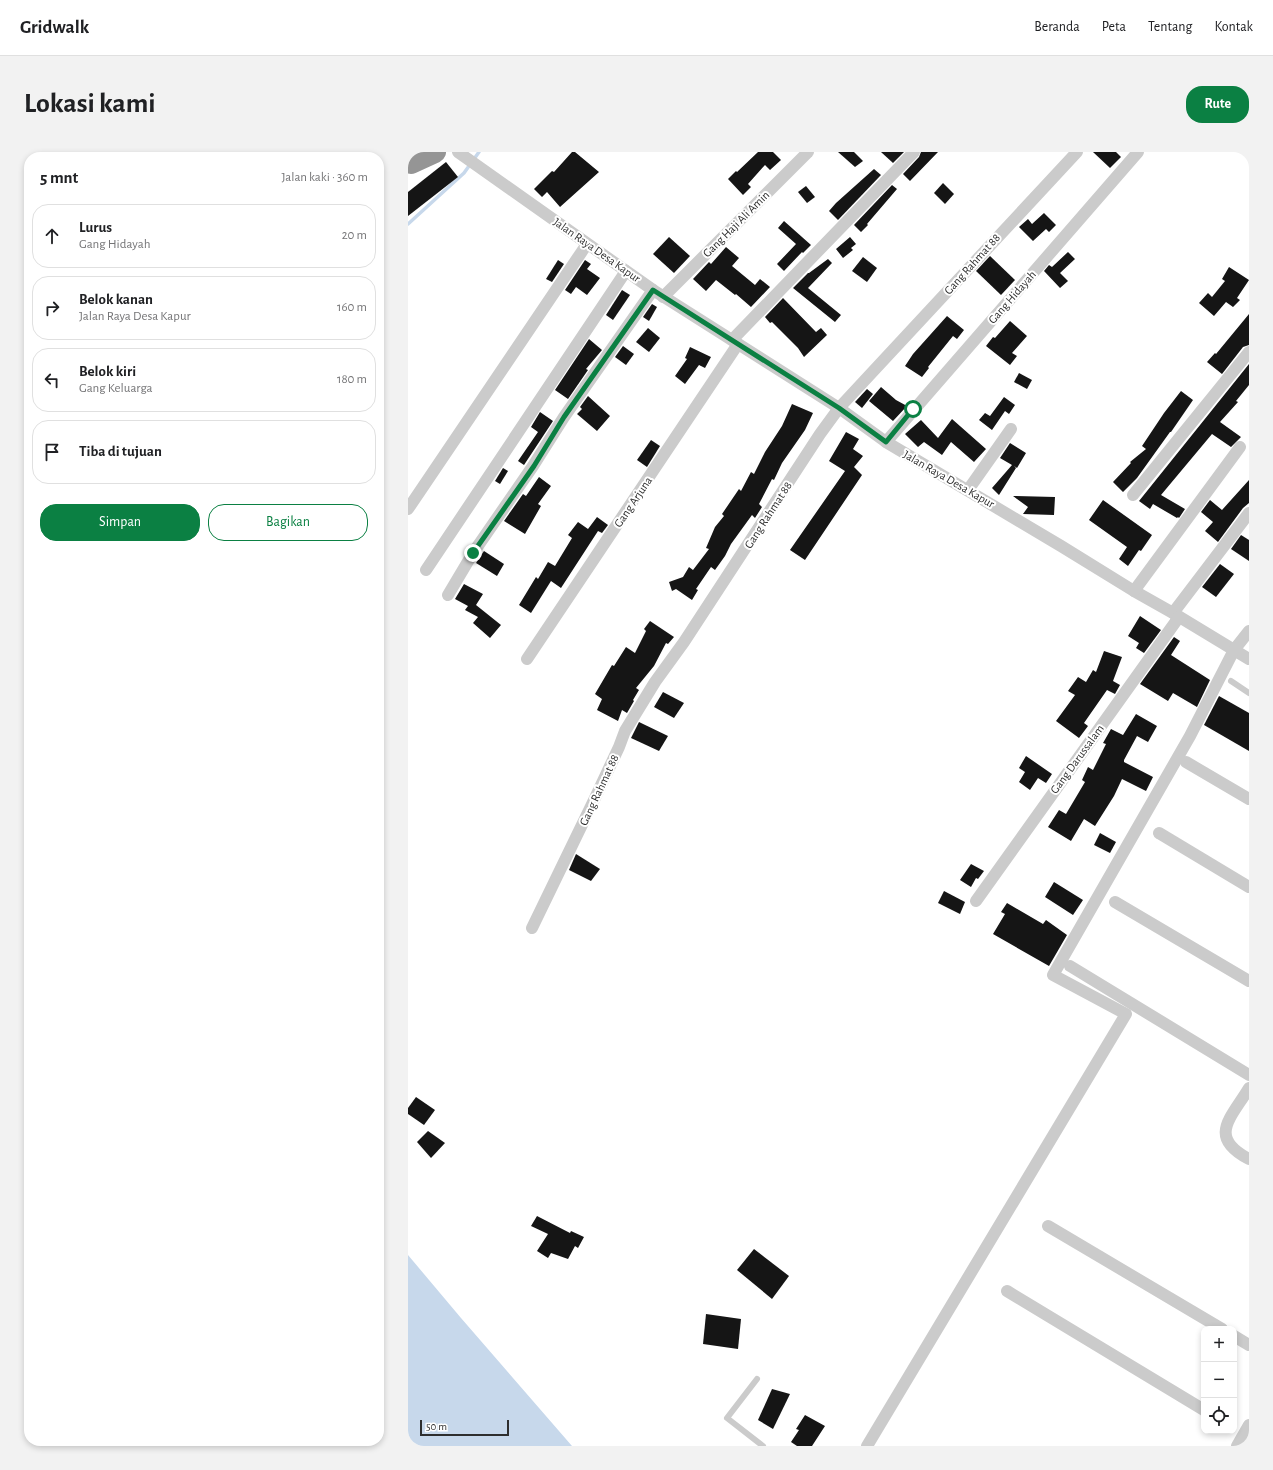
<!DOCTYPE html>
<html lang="id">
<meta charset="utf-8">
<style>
body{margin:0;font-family:"Alegreya Sans",sans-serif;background:#f2f2f2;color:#202124}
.controls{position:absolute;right:12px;bottom:12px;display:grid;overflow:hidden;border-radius:8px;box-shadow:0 2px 6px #0003}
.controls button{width:36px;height:36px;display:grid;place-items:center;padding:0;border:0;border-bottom:1px solid #e0e0e0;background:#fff;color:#202124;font:20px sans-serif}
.scale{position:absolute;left:12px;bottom:10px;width:89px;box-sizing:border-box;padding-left:4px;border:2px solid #2e2e2e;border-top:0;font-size:11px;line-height:14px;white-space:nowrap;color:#2e2e2e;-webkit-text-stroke:3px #fff;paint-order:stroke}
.stop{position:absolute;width:12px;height:12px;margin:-9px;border:3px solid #0b8043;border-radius:50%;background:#fff}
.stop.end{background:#0b8043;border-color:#fff;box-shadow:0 1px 4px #0008}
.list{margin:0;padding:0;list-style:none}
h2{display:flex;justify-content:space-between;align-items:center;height:52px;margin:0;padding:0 16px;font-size:17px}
h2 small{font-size:13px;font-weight:400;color:#757577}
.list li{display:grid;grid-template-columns:26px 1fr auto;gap:12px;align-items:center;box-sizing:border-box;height:64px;margin:0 8px 8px;padding:0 8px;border:1px solid #e0e0e0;border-radius:16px}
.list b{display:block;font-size:15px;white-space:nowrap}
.list p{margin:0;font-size:13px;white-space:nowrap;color:#757577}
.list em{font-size:13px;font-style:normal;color:#757577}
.actions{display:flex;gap:8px;padding:12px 16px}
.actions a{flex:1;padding:9px 0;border:1px solid #0b8043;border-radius:16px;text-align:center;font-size:14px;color:#0b8043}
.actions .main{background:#0b8043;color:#fff}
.icon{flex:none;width:22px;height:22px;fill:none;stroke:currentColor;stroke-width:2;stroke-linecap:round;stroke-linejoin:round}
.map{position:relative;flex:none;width:841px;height:1294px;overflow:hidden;border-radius:16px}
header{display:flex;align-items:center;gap:24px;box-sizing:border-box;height:56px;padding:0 20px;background:#fff;border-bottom:1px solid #e0e0e0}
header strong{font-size:19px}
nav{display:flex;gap:22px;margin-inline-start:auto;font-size:14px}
.intro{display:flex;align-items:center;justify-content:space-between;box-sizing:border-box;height:96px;padding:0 24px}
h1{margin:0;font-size:28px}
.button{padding:10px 18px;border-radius:16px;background:#0b8043;color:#fff;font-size:14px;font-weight:700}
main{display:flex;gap:24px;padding:0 24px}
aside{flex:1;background:#fff;border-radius:16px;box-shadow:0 2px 6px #0003}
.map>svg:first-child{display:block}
</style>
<header>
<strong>Gridwalk</strong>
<nav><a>Beranda</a><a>Peta</a><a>Tentang</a><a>Kontak</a></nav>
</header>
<div class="intro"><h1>Lokasi kami</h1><a class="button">Rute</a></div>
<main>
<aside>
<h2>5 mnt<small>Jalan kaki · 360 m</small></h2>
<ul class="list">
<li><svg class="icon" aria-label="ahead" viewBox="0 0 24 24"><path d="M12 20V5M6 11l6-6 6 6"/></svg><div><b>Lurus</b><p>Gang Hidayah</p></div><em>20 m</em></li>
<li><svg class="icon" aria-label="right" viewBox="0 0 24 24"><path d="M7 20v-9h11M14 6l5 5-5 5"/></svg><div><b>Belok kanan</b><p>Jalan Raya Desa Kapur</p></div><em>160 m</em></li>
<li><svg class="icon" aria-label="left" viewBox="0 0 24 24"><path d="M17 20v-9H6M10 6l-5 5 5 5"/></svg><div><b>Belok kiri</b><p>Gang Keluarga</p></div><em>180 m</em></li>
<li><svg class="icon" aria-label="arrive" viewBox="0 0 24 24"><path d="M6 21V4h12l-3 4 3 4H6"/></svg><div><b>Tiba di tujuan</b></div></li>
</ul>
<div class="actions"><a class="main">Simpan</a><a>Bagikan</a></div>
</aside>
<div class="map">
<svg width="841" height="1294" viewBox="0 0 841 1294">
<rect width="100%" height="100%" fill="#fff"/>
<polygon fill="#c7d8eb" points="0,1103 53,1166 164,1294 0,1294"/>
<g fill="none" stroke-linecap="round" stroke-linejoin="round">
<polyline stroke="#c7d8eb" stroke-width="3.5" points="0,72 56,21 71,0"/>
</g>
<g fill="#151515">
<polygon points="164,0 167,0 191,20 152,55 139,40 134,45 126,37 144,19 146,20"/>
<polygon points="350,0 365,0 373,8 362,18 357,13 340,32 343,35 335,43 320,27 328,19 329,20"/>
<polygon points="430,0 446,0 455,9 447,15"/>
<polygon points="473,0 496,0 485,11"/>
<polygon points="513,0 530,0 502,29 495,22 511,5"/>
<polygon points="685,0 708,0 713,5 702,16"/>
<polygon points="38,10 50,25 0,64 0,40"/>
<polygon points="466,17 473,23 430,68 421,59 428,51"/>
<polygon points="535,31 546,42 537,52 526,41"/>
<polygon points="484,33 489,37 459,72 460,73 453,80 446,73"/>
<polygon points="398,34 407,45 399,51 390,40"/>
<polygon points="636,61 648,73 641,80 638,77 625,89 611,75 620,67 624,72"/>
<polygon points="376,69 403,93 395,101 394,100 376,119 369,112 388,92 370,76"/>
<polygon points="261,85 282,104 266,121 245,102"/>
<polygon points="442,85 448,92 443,96 445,98 435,106 428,97"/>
<polygon points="318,95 331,106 324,114 347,133 352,127 362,135 343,155 328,142 327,143 308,128 298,139 285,127 301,110 303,112"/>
<polygon points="660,100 667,107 652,121 660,129 652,136 636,119 641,113 644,115"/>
<polygon points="582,104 607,128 593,143 568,119"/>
<polygon points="455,105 469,116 459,130 444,119"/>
<polygon points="420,107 424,111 400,136 433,163 427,170 385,136 400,121 401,121"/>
<polygon points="150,108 156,112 144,130 138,127"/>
<polygon points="177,108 183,112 179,117 192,126 179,143 168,135 163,142 157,138"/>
<polygon points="821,115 841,128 829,146 832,148 825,155 818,150 806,164 791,151 800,141 804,145 817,129 814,127"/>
<polygon points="214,138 222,143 205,168 198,163"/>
<polygon points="375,146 408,180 413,176 419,183 396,205 390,196 364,170 362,171 357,165"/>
<polygon points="244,152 249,155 241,169 235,165"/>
<polygon points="841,162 841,193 835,195 814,222 799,210 807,201 808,202"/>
<polygon points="539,164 556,178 549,187 545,184 520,215 521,216 514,225 497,214 505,202"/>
<polygon points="602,169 619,184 604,201 609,204 602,213 578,194 585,185 587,186"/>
<polygon points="240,176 252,186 241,200 228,190"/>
<polygon points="181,187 194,198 178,217 180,218 160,247 147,238"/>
<polygon points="215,194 226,202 218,213 207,205"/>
<polygon points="282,195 303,205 297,216 291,213 277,232 267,224 279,207 277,206"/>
<polygon points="841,212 841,233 828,249 830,250 812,270 833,285 823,295 804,282 753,343 777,357 771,366 770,365 769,366 745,352 742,357 731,349"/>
<polygon points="611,221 624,228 619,237 606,230"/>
<polygon points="473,235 488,248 499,254 485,269 461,249"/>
<polygon points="459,237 465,242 454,256 447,250"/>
<polygon points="773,239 785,248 763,280 762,280 729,326 715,340 705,330 723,311 722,310 738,297 734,294 756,261"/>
<polygon points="180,244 202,264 189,279 169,262 174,257 172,255"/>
<polygon points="596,245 607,253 601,262 597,259 584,278 571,268 577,261 582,264"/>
<polygon points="384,252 405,261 397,278 374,311 366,328 364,327 351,352 354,355 347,366 344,363 323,392 317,404 307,418 303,415 288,437 290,438 284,448 268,437 264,439 261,430 275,425 281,415 285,418 301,397 298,396 307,375 316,364 314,362 331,337 333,339 343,320 346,322 357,300 374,274"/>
<polygon points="132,260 145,269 116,313 110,309 130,280 123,275"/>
<polygon points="544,267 578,297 566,310 543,290 534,303 516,290 510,295 497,282 513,268 530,286"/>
<polygon points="438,280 451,287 445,297 455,304 446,315 454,323 397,408 382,398 437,319 421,309"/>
<polygon points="243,288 252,294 239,315 229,308"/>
<polygon points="602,291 618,301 609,316 606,314 608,316 591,343 584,336 604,313 592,306"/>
<polygon points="95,316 100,319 92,332 87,329"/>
<polygon points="131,325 143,334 130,352 133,354 117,382 96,369 115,342 118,344"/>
<polygon points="841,328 841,351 835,356 810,390 797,379 805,370 793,360 802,348 814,358"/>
<polygon points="605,344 647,345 646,363 615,362 620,355"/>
<polygon points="695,348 744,383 733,399 731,398 720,414 711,407 719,395 681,368"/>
<polygon points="189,365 200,373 194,381 190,379 153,436 143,429 123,461 111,453 128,425 130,427 140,410 147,414 164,386 160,383 170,370 180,377"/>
<polygon points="833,383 841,388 841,409 823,397"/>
<polygon points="76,399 96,412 89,424 68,411"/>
<polygon points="812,412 826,422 808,445 794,435"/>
<polygon points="56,432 75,442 68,453 93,473 82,486 65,471 70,465 57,458 60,454 47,447"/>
<polygon points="732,464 753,478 736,501 728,496 731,491 720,484"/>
<polygon points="242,469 266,485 260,492 258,491 246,514 228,536 231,538 225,548 226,549 219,561 214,558 210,569 189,558 194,547 187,542 204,513 206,514 218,495 227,501 238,479 236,477"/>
<polygon points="766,485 772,489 763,503 802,528 789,555 765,541 760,549 732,532"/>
<polygon points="696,499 714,505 705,529 712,533 707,542 699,538 676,571 680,574 671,586 648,569 667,543 660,539 670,525 678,530 685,518 688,520"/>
<polygon points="255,540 276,551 266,566 246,555"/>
<polygon points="811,544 841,561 841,599 796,573"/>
<polygon points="728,562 749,574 740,590 729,584 716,608 716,610 745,625 738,639 714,627 706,644 687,674 676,667 663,689 640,675 651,658 658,662 677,630 674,628 680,615 685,618 698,592 695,591 703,577 715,583"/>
<polygon points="231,570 260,584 251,599 223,586"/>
<polygon points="618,604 644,622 638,631 630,626 622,638 611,630 617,620 611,616"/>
<polygon points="692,681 708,690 702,701 686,693"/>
<polygon points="168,702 192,717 183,729 161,718"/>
<polygon points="563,712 576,719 570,727 568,726 563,735 552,728"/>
<polygon points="646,730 675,748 665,763 637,745"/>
<polygon points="536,739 557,750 552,762 530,751"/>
<polygon points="599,751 635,772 638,768 659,783 641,814 585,782 597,762 593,760"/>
<polygon points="8,945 27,958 16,973 0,962 0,956"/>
<polygon points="20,979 37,991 23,1006 9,990"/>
<polygon points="129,1064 162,1081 163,1079 176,1085 170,1096 167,1094 160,1107 143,1101 140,1106 129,1099 140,1082 123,1074"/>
<polygon points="346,1097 381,1124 364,1147 329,1118"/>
<polygon points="298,1162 333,1167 330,1197 295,1192"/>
<polygon points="364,1237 382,1242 365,1277 350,1268"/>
<polygon points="397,1263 417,1274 404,1294 389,1294 383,1290 391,1278 388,1277"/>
</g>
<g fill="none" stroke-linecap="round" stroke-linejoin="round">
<g stroke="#cbcbcb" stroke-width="6">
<polyline points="823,529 841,541"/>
<polyline points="349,1227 319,1266 355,1294"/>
</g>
<g stroke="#cbcbcb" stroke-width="12">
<polyline points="50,0 245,138 431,256 478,290 653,394 726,439 765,461 841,507"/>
<polyline points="255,145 400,0"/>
<polyline points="324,188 506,0"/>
<polyline points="478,290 730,0"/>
<polyline points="560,338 603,277"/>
<polyline points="725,343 841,200"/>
<polyline points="0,357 179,92"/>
<polyline points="18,418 218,119"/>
<polyline points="726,439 832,295"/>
<polyline points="40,443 65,401 125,314 156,265 245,138"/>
<polyline points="765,461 841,361"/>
<polyline points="119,507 330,192"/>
<polyline points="778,610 841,647"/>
<polyline points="751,681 841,735"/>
<polyline points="568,749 771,465"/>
<polyline points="707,750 841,829"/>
<polyline points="124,776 187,646 211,595 217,579 247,530 276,490 412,282 431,256 669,0"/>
<polyline points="662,814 841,923"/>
<path d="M841 936C823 966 799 985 841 1007"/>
<polyline points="640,1074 814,1177"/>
<polyline points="599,1139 796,1258"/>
<polyline points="826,1184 841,1193"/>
<polyline points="459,1294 718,862 645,823 782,584 826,498 841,479"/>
<polyline points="829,1294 841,1273"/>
</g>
<polyline stroke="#959595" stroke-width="22" points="3,11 27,0"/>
</g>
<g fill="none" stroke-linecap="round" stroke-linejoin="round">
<polyline stroke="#0b8043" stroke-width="5" points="65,401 126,314 156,265 245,138 431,256 478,290 505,257"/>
</g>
<g text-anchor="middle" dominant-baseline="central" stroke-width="4" stroke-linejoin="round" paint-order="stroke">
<g font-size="12" fill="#2e2e2e" stroke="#fff">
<text transform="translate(328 72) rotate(-45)">Gang Haji Ali Amin</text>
<text transform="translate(189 98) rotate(35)">Jalan Raya Desa Kapur</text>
<text transform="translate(564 112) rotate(-48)">Gang Rahmat 88</text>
<text transform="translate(604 145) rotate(-49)">Gang Hidayah</text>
<text transform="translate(541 327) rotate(30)">Jalan Raya Desa Kapur</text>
<text transform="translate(225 350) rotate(-56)">Gang Arjuna</text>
<text transform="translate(360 363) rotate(-57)">Gang Rahmat 88</text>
<text transform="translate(669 607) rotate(-54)">Gang Darussalam</text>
<text transform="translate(191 638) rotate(-65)">Gang Rahmat 88</text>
</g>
</g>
</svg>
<div class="controls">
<button>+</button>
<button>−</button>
<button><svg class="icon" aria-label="locate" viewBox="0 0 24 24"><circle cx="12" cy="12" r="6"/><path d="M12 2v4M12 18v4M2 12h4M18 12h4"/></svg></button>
</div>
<div class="scale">50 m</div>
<div class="stop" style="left:505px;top:257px"></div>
<div class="stop end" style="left:65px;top:401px"></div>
</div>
</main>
